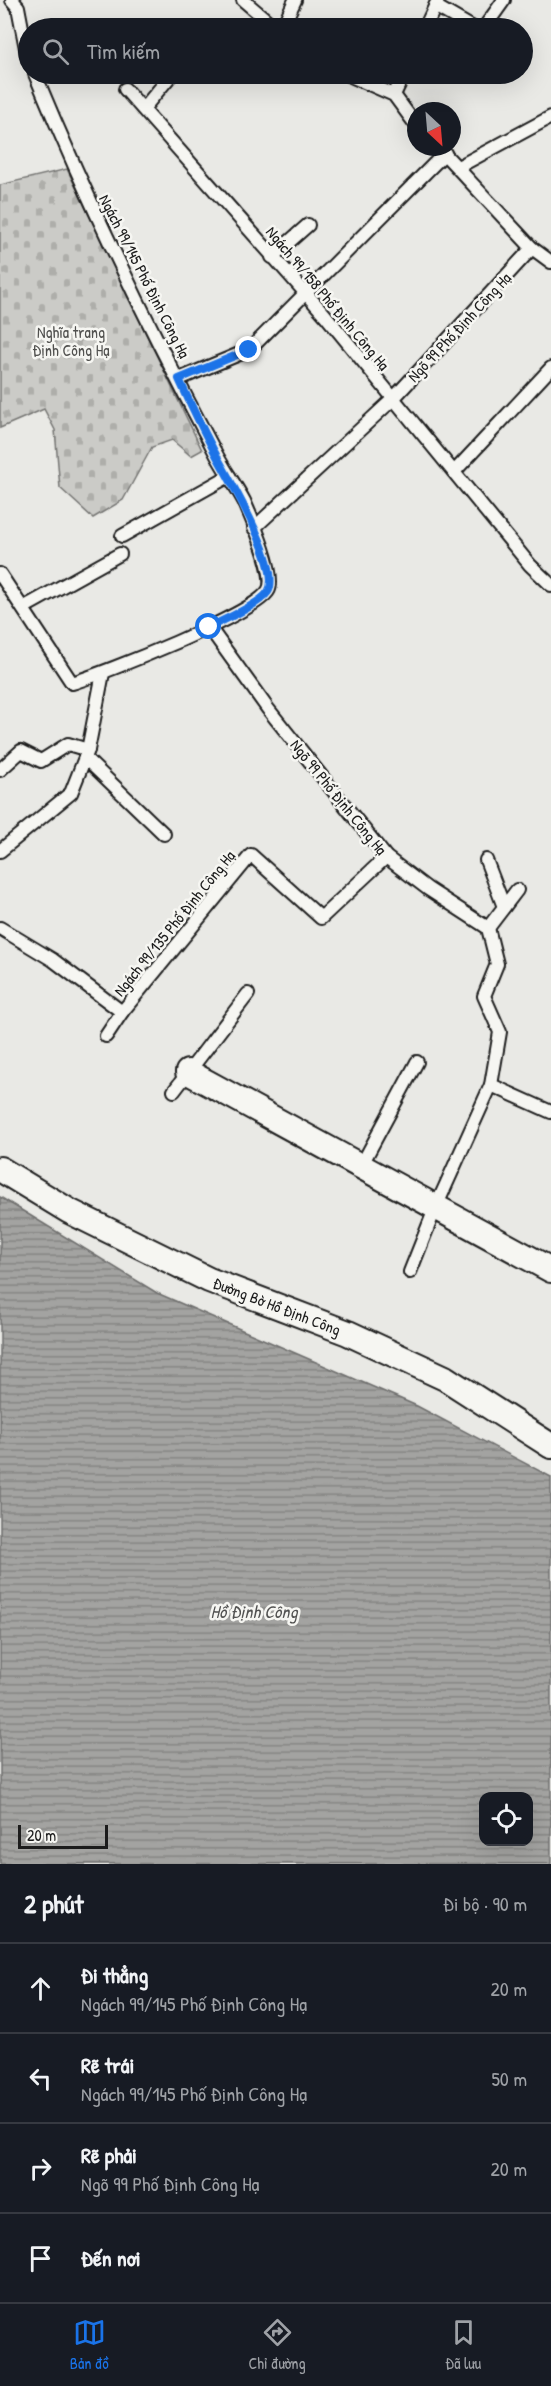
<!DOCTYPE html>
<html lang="vi">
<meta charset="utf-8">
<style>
body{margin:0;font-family:"Patrick Hand",sans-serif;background:#20242c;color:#f1f3f6}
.controls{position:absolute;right:18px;bottom:18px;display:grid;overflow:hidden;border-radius:12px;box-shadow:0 6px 24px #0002}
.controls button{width:54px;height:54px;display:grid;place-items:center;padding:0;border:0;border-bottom:2px solid #363941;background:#171b24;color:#f1f3f6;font:30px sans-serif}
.compass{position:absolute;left:407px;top:102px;width:54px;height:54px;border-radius:50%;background:#171b24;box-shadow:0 6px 24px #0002;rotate:154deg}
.scale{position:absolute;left:18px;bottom:15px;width:90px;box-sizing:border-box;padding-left:6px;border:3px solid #1c1c1c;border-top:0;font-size:16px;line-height:21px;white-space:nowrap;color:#1c1c1c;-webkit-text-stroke:4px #f6f6f2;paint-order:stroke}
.stop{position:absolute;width:18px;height:18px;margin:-14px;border:4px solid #1a73e8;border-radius:50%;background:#fff}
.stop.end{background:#1a73e8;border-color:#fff;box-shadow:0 2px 6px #0008}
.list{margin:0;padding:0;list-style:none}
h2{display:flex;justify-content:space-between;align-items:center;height:78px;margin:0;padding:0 24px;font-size:26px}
h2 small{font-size:20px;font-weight:400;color:#9ea1a6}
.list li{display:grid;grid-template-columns:39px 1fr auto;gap:18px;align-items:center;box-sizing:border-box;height:90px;padding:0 24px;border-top:2px solid #363941}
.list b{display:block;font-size:22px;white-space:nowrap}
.list p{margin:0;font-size:20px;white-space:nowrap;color:#9ea1a6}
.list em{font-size:20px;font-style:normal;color:#9ea1a6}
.icon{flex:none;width:33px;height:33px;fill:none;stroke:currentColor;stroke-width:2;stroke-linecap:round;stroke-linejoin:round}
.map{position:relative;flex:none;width:551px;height:1864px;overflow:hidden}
.search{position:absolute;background:#171b24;box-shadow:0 6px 24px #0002;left:18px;right:18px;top:18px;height:66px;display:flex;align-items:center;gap:15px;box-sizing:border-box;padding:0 21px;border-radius:33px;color:#9ea1a6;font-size:22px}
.sheet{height:438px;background:#171b24}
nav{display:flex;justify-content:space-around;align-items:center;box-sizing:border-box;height:84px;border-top:2px solid #363941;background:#171b24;font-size:16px;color:#9ea1a6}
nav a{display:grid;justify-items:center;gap:3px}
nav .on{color:#1a73e8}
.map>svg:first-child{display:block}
</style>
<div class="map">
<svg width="551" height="1864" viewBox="0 0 551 1864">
<defs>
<pattern id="cemetery-stones" width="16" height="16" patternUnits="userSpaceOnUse" patternTransform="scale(1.5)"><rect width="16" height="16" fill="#cbcbc7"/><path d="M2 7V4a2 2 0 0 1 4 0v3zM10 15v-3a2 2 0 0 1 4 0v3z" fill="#aeaeaa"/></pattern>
<pattern id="water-rules" width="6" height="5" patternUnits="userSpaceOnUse" patternTransform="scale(1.5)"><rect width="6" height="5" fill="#a3a3a1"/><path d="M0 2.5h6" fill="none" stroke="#848482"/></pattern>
</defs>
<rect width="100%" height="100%" fill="#e9e9e5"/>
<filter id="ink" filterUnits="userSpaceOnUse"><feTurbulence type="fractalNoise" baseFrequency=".0167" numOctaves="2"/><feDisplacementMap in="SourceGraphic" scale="12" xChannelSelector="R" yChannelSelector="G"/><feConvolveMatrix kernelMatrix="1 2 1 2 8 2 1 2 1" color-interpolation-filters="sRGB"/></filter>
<g filter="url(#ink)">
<polygon fill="url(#cemetery-stones)" stroke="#747472" stroke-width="1.5" points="67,169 202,450 191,456 172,440 152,447 123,500 93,518 60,488 55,430 44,409 0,428 0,185"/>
<path fill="url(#water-rules)" stroke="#6d6d6c" stroke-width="1.5" fill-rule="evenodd" d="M0 1197 157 1293 417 1406 551 1477V1864H0ZM484 1796H528V1842H484Z"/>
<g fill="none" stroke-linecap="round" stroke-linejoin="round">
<defs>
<g id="service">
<polyline points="12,0 18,7 28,59"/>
<polyline points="243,0 276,28"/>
<polyline points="435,6 473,28"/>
<polyline points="282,28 295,0"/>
<polyline points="425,28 438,0"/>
<polyline points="484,28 504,0"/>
<polyline points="346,74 394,95 416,125"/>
<polyline points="125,89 325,315 530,565 551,585"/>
<polyline points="394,95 404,74"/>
<polyline points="143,109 172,74"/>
<polyline points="438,147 532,248 551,262"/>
<polyline points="458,167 551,117"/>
<polyline points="272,257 308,225"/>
<polyline points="179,379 249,350 445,153"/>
<polyline points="454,472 551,368"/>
<polyline points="254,528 392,400 532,248"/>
<polyline points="122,536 229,476"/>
<path d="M0 574 72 683C104 673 253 615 268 591 278 577 251 517 244 501 235 484 223 468 214 450 149 328 88 202 35 74"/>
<polyline points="23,608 120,554"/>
<polyline points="209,627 268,709 386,857 428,889 488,928 497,964 484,996 500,1032 491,1085 435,1209 410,1272"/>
<polyline points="85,758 164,834"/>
<polyline points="0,770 21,751 41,761 68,744 88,750"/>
<polyline points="0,851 71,793 88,750 103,673"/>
<polyline points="486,860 504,907"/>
<polyline points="0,928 53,960 122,1012 251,855 321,918 386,857"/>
<polyline points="488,928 517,890"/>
<polyline points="106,1036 122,1012"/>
<polyline points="491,1085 551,1112"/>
<polyline points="174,1091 248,994"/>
<polyline points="361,1166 417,1062"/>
</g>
<g id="minor">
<polyline points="188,1072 551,1270"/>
<polyline points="0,1169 69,1211 209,1280 348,1333 445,1378 551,1446"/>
</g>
</defs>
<use href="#service" stroke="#1c1c1c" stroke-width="16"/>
<use href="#minor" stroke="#1c1c1c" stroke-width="28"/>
<use href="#service" stroke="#f6f6f2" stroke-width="12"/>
<use href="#minor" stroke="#f6f6f2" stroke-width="24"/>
</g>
</g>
<g fill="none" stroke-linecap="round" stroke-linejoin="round" filter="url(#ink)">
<path stroke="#1a73e8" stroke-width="8" d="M209 627C224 620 259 605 268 592 284 568 225 473 213 449 201 426 190 403 179 379L249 350"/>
</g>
<g text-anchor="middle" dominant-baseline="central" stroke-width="5" stroke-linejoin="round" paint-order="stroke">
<g font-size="16" fill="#1c1c1c" stroke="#f6f6f2">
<text transform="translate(145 276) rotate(63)">Ngách 99/145 Phố Định Công Hạ</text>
<text transform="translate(328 298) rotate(50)">Ngách 99/158 Phố Định Công Hạ</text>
<text transform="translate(459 327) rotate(-47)">Ngõ 99 Phố Định Công Hạ</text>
<text transform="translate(339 797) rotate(51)">Ngõ 99 Phố Định Công Hạ</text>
<text transform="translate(174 923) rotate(-51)">Ngách 99/135 Phố Định Công Hạ</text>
<text transform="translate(277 1306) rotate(21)">Đường Bờ Hồ Định Công</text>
</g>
<g font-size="16" fill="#51514f" stroke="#f6f6f2">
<text x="71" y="332">Nghĩa trang<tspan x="71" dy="18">Định Công Hạ</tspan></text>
</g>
<g font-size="18" font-style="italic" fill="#525251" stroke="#f6f6f2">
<text x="254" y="1611">Hồ Định Công</text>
</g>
</g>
</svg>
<div class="controls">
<button><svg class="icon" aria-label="locate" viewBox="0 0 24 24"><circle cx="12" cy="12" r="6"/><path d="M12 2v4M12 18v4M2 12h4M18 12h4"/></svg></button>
</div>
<svg class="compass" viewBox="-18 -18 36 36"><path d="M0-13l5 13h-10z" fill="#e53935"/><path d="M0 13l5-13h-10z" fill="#9ea1a6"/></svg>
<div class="scale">20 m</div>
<div class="stop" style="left:209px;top:627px"></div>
<div class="stop end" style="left:249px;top:350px"></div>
<div class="search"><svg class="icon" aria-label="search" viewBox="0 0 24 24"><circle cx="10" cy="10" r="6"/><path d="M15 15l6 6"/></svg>Tìm kiếm</div>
</div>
<section class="sheet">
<h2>2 phút<small>Đi bộ · 90 m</small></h2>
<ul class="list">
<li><svg class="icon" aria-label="ahead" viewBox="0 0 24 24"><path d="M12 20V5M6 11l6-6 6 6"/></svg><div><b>Đi thẳng</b><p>Ngách 99/145 Phố Định Công Hạ</p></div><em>20 m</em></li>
<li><svg class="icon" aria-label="left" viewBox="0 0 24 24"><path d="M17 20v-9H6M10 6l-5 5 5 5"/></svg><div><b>Rẽ trái</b><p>Ngách 99/145 Phố Định Công Hạ</p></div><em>50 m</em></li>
<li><svg class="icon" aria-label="right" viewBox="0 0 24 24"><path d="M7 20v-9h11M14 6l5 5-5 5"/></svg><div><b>Rẽ phải</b><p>Ngõ 99 Phố Định Công Hạ</p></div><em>20 m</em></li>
<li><svg class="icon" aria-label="arrive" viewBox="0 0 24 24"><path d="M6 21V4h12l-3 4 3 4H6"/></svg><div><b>Đến nơi</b></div></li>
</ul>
</section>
<nav>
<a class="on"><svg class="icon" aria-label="map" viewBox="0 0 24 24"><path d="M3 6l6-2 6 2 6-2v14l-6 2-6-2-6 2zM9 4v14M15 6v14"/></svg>Bản đồ</a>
<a><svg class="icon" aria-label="directions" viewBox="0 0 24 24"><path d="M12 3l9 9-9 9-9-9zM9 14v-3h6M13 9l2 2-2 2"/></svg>Chỉ đường</a>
<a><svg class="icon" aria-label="saved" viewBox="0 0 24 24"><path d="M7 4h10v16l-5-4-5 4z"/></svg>Đã lưu</a>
</nav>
